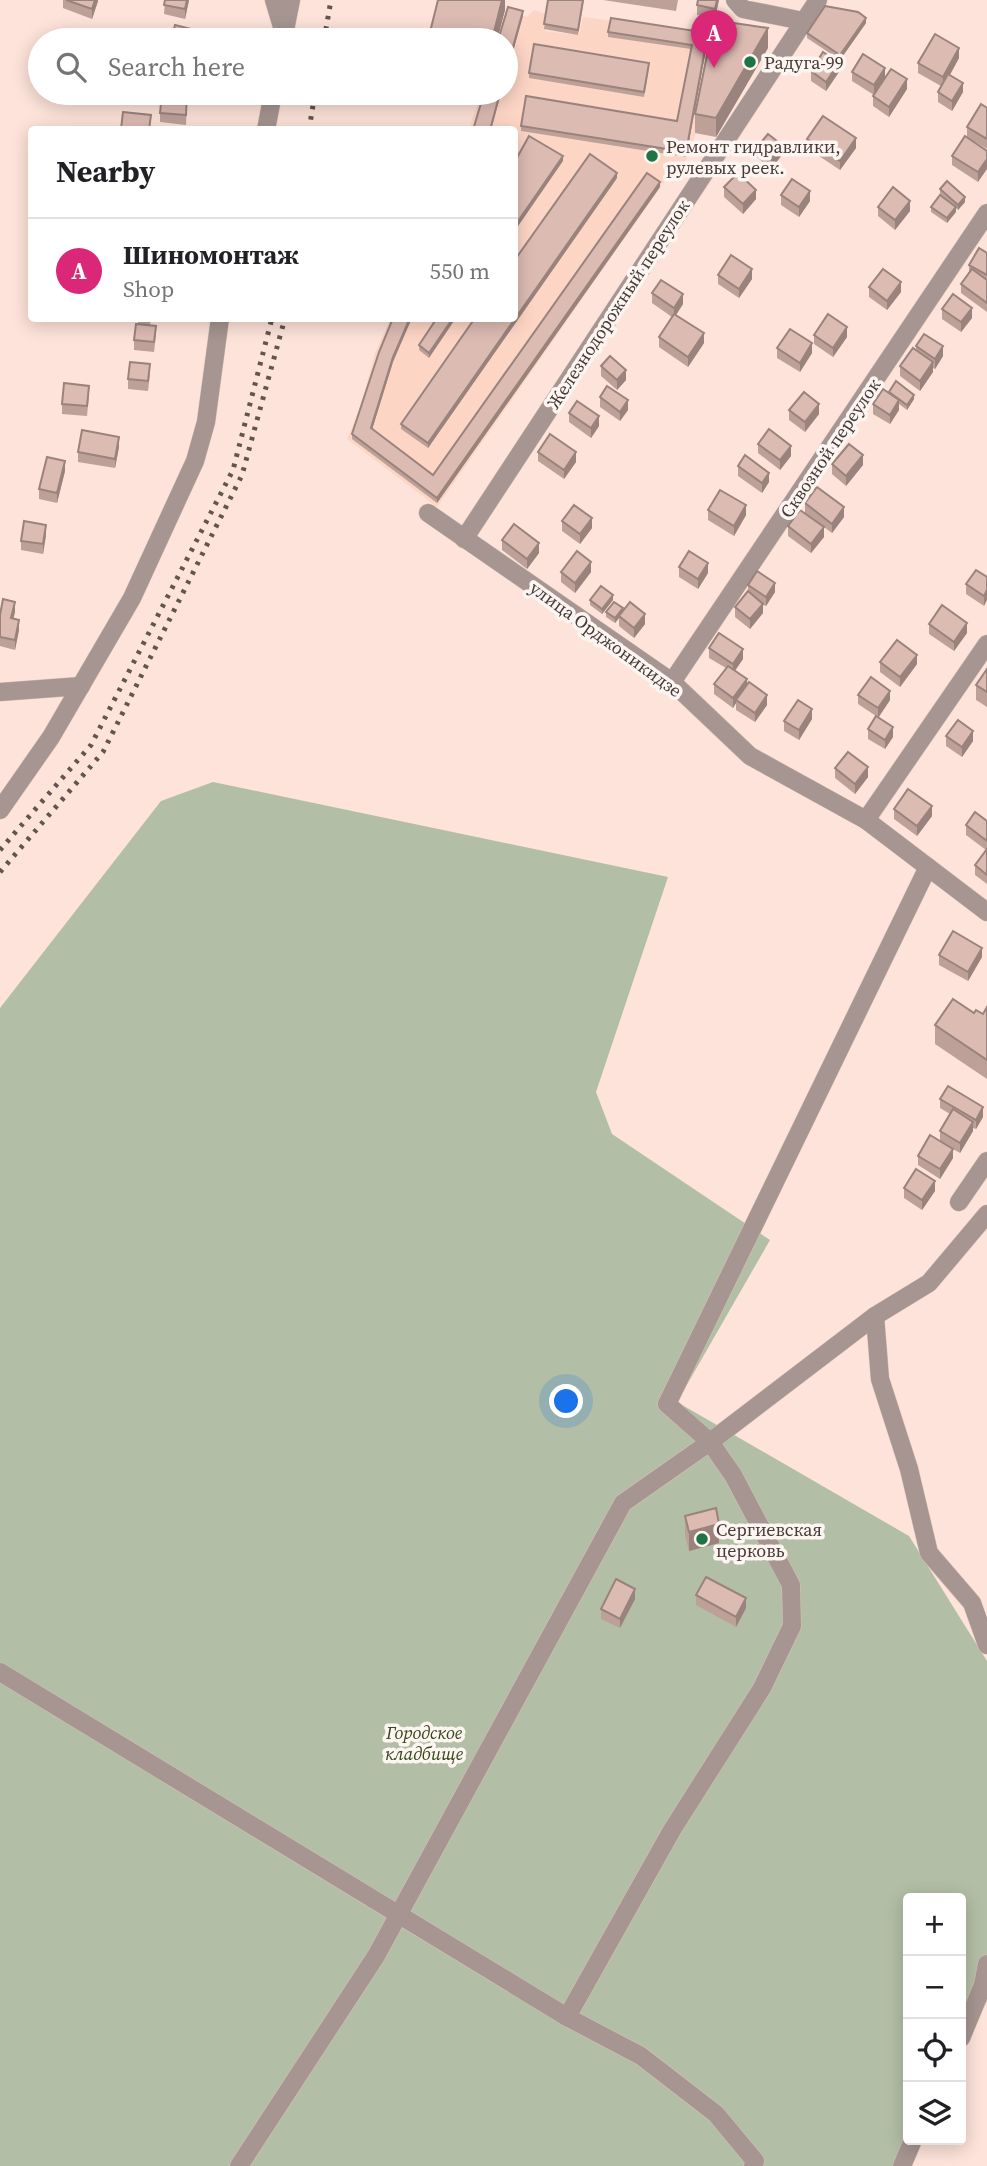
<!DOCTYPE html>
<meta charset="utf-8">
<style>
body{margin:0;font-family:"Source Serif 4",serif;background:#f2f2f2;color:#202124}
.controls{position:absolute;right:21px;bottom:21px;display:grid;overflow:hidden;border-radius:7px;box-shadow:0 4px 18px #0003}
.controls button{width:63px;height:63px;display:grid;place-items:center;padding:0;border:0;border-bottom:2px solid #e0e0e0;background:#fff;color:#202124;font:35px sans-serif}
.you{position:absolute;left:567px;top:1402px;width:24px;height:24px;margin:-18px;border:5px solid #fff;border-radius:50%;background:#1a73e8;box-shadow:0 0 0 10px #1a73e833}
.badge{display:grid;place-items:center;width:46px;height:46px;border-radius:50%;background:#db2777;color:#fff;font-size:23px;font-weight:700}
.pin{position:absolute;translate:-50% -58px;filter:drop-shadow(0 2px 4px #0008)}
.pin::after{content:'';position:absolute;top:37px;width:24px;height:21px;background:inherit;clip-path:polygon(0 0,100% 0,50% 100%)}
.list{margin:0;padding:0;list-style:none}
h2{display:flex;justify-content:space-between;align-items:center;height:91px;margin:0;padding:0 28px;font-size:30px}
h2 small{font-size:23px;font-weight:400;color:#757577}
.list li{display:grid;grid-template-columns:46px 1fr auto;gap:21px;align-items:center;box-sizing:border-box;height:105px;padding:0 28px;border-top:2px solid #e0e0e0}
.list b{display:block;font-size:26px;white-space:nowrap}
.list p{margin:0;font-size:23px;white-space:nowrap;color:#757577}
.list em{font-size:23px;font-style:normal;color:#757577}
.icon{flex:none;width:38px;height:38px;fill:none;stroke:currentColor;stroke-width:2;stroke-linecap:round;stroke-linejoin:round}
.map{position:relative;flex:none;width:987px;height:2166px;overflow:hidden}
.search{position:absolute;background:#fff;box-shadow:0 4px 18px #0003;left:28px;top:28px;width:490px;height:77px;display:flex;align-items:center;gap:18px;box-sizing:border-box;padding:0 24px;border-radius:38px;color:#757577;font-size:26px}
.panel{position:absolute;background:#fff;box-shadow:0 4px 18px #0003;left:28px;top:126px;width:490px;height:196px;border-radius:7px}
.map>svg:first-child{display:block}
</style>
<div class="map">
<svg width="987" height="2166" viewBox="0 0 987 2166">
<rect width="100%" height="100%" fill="#fde3d9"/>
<polygon fill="#fdd5c5" points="534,10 546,14 545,31 579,35 583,17 714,34 697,130 686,160 663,183 437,507 347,439 359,412 375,353 390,319 514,318 514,130 469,129 481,93 506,93 506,40 497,40 506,11 527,17"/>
<polygon fill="#b3bea6" points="213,782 668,877 596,1092 612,1134 770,1240 677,1402 909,1536 987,1661 987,2001 961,2052 961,1898 908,1898 908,2140 902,2166 0,2166 0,1008 161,801"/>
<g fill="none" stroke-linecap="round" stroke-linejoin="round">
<defs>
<g id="minor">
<polyline points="274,0 283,30"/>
<polyline points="735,0 743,9 803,21"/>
<polyline points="283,40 291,0"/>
<polyline points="266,130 273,93"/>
<polyline points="428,513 672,682 750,756 866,820 987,912"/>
<polyline points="464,539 818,0"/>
<polyline points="672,682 987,213"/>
<polyline points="0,692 81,686"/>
<polyline points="0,810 51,737 132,598 195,461 206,422 220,318"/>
<polyline points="866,820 987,644"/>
<polyline points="959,1202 987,1161"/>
<polyline points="875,1316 880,1379 909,1469 929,1553 972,1603 987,1645"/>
<polyline points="0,1672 567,2017 641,2056 716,2114 755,2161 753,2166"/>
<polyline points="567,2017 672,1830 762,1688 792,1626 791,1585 733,1475 710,1442 667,1404 928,867"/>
<polyline points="961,2038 983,1985 987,1964"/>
<polyline points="239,2166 376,1956 623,1503 710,1442 875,1316 929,1283 987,1214"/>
<polyline points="902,2166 913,2140"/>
</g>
</defs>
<use href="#minor" stroke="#d8c1b8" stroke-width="19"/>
<use href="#minor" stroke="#a69590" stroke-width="18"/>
<g stroke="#62544e" stroke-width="5" stroke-dasharray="3.5 7" stroke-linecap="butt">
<polyline points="324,40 331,0"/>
<polyline points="309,130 315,93"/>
<polyline points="0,850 91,745 233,470 272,318"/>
<polyline points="0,872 103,752 242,475 285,318"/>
</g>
</g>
<g fill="#bda199">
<polygon points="63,0 98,0 98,1 92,19 63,8"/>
<polygon points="165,0 189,0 185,19 164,14"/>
<polygon points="505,0 505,10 497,40 429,40 429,36"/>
<polygon points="548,0 584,0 578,35 544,29"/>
<polygon points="603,0 678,0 676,11"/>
<polygon points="719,0 715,18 697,15 697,5"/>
<polygon points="866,23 840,60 807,38 807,33"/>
<polygon points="608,32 708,38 686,157 521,131 521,126 677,121 691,49 608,37"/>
<polygon points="768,48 716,137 695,133 695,114"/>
<polygon points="959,58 950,75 963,92 952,111 938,102 938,92 941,86 918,73 918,63"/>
<polygon points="649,68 644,97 529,78 529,73"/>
<polygon points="885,68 874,95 852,81 852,72"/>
<polygon points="811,71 839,72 826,91 811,81"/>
<polygon points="907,89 889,117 873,106 873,96"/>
<polygon points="187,102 186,125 160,122 160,113"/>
<polygon points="987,108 987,149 967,137 967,127"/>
<polygon points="807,139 856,148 840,170 807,148"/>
<polygon points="757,147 782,155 771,169 757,157"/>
<polygon points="987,151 978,182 952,165 952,156"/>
<polygon points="617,178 428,448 401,429 401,424"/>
<polygon points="660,187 437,503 352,439 352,434 393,362 372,429 433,475"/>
<polygon points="724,187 756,199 743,214 724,197"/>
<polygon points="940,189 965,202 958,210 956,208 956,212 947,223 931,212 931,207 949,202 940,194"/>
<polygon points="781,195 810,201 799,217 781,205"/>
<polygon points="878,207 910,211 895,230 878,216"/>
<polygon points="987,253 987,312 961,293 961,284 969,272 969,265"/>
<polygon points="718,275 752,279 739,298 718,284"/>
<polygon points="869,287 901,292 887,310 869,297"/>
<polygon points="652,293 683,304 676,315 704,343 688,367 659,347 659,337 672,317 652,303"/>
<polygon points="942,309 972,318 961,332 942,319"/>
<polygon points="138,318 151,318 150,325 156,335 154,352 134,350 134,340 138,324"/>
<polygon points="437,318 429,358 419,350 419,345"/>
<polygon points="814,335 847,337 833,357 814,344"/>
<polygon points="916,346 943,356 935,369 933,368 933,372 920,391 900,376 900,366 916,350"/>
<polygon points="777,348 812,353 800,372 777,358"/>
<polygon points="601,366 626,380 617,390 601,376"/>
<polygon points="150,374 148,391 128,389 128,379"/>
<polygon points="889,392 914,399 907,410 899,404 899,410 890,424 873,414 873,404 889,393"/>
<polygon points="89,396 87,416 62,414 62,404"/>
<polygon points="600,397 628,410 620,421 600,407"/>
<polygon points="789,410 819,414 805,432 789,420"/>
<polygon points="569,413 599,426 591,438 569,422"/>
<polygon points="758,444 791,456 780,470 758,453"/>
<polygon points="119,447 115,468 78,462 78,452"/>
<polygon points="538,452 576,462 564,479 538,461"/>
<polygon points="832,464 863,465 846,486 832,474"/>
<polygon points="738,466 769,482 762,493 738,476"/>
<polygon points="65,471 57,503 39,499 39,489"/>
<polygon points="805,503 844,517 832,533 805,513"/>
<polygon points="708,510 746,515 734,536 708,520"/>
<polygon points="562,521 592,528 580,544 562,531"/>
<polygon points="788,526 824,537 811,553 788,536"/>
<polygon points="46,535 43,554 21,550 21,541"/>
<polygon points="502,540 539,553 527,569 502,550"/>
<polygon points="679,567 708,573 698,589 679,577"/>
<polygon points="561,572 591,572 575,593 561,582"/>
<polygon points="987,577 984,606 966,594 966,584"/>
<polygon points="748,585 775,592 766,606 763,605 763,613 750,629 735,617 735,607 748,591"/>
<polygon points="590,600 613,600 602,614 590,605"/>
<polygon points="15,612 13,619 19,630 15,650 0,646 0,615"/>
<polygon points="606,612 623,612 645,624 634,638 619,626 619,618 615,623 606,617"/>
<polygon points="929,624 967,633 954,651 929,634"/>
<polygon points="709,648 743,659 735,671 747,685 767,705 755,722 736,710 736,703 733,708 714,694 714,684 726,668 709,658"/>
<polygon points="880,662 917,664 900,687 880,672"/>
<polygon points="987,669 987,707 976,700 976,685"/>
<polygon points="858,695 890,700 878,718 893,737 885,749 868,739 868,729 876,716 858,704"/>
<polygon points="812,719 799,740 784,731 784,721"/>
<polygon points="946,736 973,741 962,757 946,746"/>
<polygon points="835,768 868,777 855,794 835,778"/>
<polygon points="894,809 932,816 917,836 894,819"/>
<polygon points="987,821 987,884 975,875 975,865 986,850 966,835 966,825"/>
<polygon points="939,955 982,957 968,981 939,965"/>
<polygon points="987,1007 987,1079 935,1044 935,1025 974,1013 983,1014"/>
<polygon points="940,1099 983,1117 976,1129 973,1128 973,1131 960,1153 953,1149 953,1158 940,1179 918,1165 918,1156 940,1140 940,1131 950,1114 940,1108"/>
<polygon points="904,1188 935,1191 922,1210 904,1198"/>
<polygon points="685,1516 719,1543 689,1551 685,1535"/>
<polygon points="696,1595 746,1608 736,1627 696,1605"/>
<polygon points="635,1599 620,1628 601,1619 601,1609"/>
</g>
<g fill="#9a837d">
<polygon points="95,0 98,0 98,1 92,19 92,9"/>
<polygon points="187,0 189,0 185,19 185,9"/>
<polygon points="502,0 505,0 505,10 497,40 492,40"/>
<polygon points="717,0 719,0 715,18 715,9"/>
<polygon points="523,11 523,16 506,77 506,72"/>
<polygon points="866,18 866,23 840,60 840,55"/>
<polygon points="768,28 768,48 716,137 716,118"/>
<polygon points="708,33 708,38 686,157 686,152"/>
<polygon points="959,48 959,58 943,87 943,77"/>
<polygon points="839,63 839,72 826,91 826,82"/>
<polygon points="885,68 885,78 874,95 874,85"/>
<polygon points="907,79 907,89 889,117 889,107"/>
<polygon points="963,83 963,92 952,111 952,101"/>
<polygon points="500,93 501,93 491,130 490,130"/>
<polygon points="856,138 856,148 840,170 840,161"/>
<polygon points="782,145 782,155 771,169 771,159"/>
<polygon points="563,156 563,161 514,232 514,227"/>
<polygon points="987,159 987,169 978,182 978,172"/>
<polygon points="617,173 617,178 428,448 428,443"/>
<polygon points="660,182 660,187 437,503 437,498"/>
<polygon points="756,190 756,199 743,214 743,204"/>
<polygon points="810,191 810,201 799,217 799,207"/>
<polygon points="965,197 965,202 958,210 958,205"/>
<polygon points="910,201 910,211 895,230 895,220"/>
<polygon points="956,207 956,212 947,223 947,218"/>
<polygon points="752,269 752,279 739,298 739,289"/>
<polygon points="901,282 901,292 887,310 887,301"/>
<polygon points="683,294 683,304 674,318 674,308"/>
<polygon points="972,308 972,318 961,332 961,322"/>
<polygon points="410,318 412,318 393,362 371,433 371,428 393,357"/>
<polygon points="453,318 456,318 429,358 429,353"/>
<polygon points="847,327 847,337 833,357 833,348"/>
<polygon points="704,333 704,343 688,367 688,357"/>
<polygon points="812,343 812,353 800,372 800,363"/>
<polygon points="943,346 943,356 935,369 935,359"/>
<polygon points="933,362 933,372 920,391 920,381"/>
<polygon points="626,370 626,380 617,390 617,380"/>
<polygon points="914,395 914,399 907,410 907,405"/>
<polygon points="628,400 628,410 620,421 620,412"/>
<polygon points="899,400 899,410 890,424 890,415"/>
<polygon points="819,404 819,414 805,432 805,422"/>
<polygon points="599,416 599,426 591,438 591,428"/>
<polygon points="119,437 119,447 115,468 115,459"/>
<polygon points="791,446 791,456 780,470 780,460"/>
<polygon points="576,452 576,462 564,479 564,470"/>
<polygon points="863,455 863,465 846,486 846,476"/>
<polygon points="65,461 65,471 57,503 57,493"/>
<polygon points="769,473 769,482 762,493 762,483"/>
<polygon points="746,505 746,515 734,536 734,526"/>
<polygon points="844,507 844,517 832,533 832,524"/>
<polygon points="592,518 592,528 580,544 580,534"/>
<polygon points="46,525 46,535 43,554 43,544"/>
<polygon points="824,527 824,537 811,553 811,544"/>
<polygon points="539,543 539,553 527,569 527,559"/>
<polygon points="591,562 591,572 575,593 575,583"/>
<polygon points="708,563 708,573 698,589 698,579"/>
<polygon points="775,583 775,592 766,606 766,597"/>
<polygon points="987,590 987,600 984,606 984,596"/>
<polygon points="613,595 613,600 602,614 602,609"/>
<polygon points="15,602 15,612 11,628 11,618"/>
<polygon points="763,604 763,613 750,629 750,619"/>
<polygon points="623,608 623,613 615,623 615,618"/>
<polygon points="645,614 645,624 634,638 634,628"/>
<polygon points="19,620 19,630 15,650 15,640"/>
<polygon points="967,623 967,633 954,651 954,642"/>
<polygon points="743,649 743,659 733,673 733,664"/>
<polygon points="917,655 917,664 900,687 900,677"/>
<polygon points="747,679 747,689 736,700 736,703 733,708 733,698"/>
<polygon points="890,691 890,700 878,718 878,708"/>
<polygon points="767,695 767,705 755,722 755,713"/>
<polygon points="812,709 812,719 799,740 799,730"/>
<polygon points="893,727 893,737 885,749 885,740"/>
<polygon points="973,731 973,741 962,757 962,747"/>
<polygon points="868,767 868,777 855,794 855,784"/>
<polygon points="932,806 932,816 917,836 917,826"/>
<polygon points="982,948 982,957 968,981 968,972"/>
<polygon points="983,1107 983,1117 976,1129 976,1120"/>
<polygon points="973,1122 973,1131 960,1153 960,1143"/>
<polygon points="953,1149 953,1158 940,1179 940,1169"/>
<polygon points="935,1181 935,1191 922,1210 922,1200"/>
<polygon points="719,1524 719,1543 689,1551 689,1532"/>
<polygon points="635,1589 635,1599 620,1628 620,1619"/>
<polygon points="746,1598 746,1608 736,1627 736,1617"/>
</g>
<g fill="#dcbbb2" stroke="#9a837d" stroke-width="2">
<polygon points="66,0 95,0 92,9"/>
<polygon points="165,0 187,0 185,9 164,5"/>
<polygon points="438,0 502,0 492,40 444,40 429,36"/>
<polygon points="548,0 583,0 578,30 544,24"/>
<polygon points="698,0 717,0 715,9 697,5"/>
<polygon points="825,6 858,12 866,18 840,55 807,33"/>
<polygon points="508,7 523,11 506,72 506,40 498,40"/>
<polygon points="611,18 708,33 686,152 521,126 526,96 677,121 692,45 608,32"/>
<polygon points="734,23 768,28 716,118 695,114 712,31 733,34"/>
<polygon points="175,25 195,30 192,40 171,40"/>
<polygon points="935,34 959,48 943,77 918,63"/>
<polygon points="534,44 649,63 644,92 529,73"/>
<polygon points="823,52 839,63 826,82 811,71"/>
<polygon points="863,54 885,68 874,85 852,72"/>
<polygon points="891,69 907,79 889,107 873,96"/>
<polygon points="948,74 963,83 952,101 938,92"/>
<polygon points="162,93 187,93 186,115 160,113"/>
<polygon points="484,93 500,93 490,130 473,130"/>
<polygon points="981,104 987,108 987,139 967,127"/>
<polygon points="123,112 151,115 149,130 121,129"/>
<polygon points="823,116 856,138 840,161 807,139"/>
<polygon points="768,134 782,145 771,159 757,147"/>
<polygon points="529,136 563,156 514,227 514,163"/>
<polygon points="965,136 987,151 987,159 978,172 952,156"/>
<polygon points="590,154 617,173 428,443 401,424 475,318 514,318 514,261"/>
<polygon points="647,173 660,182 437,498 352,434 379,352 393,318 410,318 393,357 371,428 433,475"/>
<polygon points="738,173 756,190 743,204 724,187"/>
<polygon points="792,179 810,191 799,207 781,195"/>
<polygon points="947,181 965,197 958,205 940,189"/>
<polygon points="893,187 910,201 895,220 878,207"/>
<polygon points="940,195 956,207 947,218 931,207"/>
<polygon points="979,248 987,253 987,275 969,265"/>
<polygon points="731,255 752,269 739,289 718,275"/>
<polygon points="883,269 901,282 887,301 869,287"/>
<polygon points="972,269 987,280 987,303 961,284"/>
<polygon points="661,280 683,294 674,308 652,293"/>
<polygon points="953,294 972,308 961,322 942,309"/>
<polygon points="674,314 704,333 688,357 659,337"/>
<polygon points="828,314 847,327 833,348 814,335"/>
<polygon points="437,318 453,318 429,353 419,345"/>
<polygon points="136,324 156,326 154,342 134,340"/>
<polygon points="790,329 812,343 800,363 777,348"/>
<polygon points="924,334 943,346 935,359 916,346"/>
<polygon points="913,348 933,362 920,381 900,366"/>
<polygon points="610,356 626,370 617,380 601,366"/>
<polygon points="130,362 150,364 148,381 128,379"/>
<polygon points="896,381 914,395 907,405 889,392"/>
<polygon points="64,383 89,386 87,406 62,404"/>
<polygon points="607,386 628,400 620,412 600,397"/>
<polygon points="883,389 899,400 890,415 873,404"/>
<polygon points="804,392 819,404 805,422 789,410"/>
<polygon points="577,401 599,416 591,428 569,413"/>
<polygon points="769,429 791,446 780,460 758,444"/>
<polygon points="82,430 119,437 115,459 78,452"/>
<polygon points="550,434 576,452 564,470 538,452"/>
<polygon points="849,444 863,455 846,476 832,464"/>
<polygon points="745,455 769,473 762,483 738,466"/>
<polygon points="47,457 65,461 57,493 39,489"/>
<polygon points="817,487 844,507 832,524 805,503"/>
<polygon points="720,490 746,505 734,526 708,510"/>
<polygon points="574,505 592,518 580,534 562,521"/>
<polygon points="800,510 824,527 811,544 788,526"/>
<polygon points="24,521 46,525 43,544 21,541"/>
<polygon points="514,524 539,543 527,559 502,540"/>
<polygon points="577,551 591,562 575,583 561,572"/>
<polygon points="689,551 708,563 698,579 679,567"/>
<polygon points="976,570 987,577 987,590 984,596 966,584"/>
<polygon points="757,571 775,583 766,597 748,585"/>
<polygon points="601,586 613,595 602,609 590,600"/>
<polygon points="748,591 763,604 750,619 735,607"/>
<polygon points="3,599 15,602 11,618 19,620 15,640 0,637 0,615"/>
<polygon points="614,602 623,608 615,618 606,612"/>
<polygon points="630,602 645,614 634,628 619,616"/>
<polygon points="942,605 967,623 954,642 929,624"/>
<polygon points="719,633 743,649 733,664 709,648"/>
<polygon points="897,640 917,655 900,677 880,662"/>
<polygon points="728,666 747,679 733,698 714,684"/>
<polygon points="987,669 987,692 976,685"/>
<polygon points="871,677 890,691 878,708 858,695"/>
<polygon points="749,682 767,695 755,713 736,700"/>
<polygon points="798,700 812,709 799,730 784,721"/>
<polygon points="876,716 893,727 885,740 868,729"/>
<polygon points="958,720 973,731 962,747 946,736"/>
<polygon points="848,752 868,767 855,784 835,768"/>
<polygon points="908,789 932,806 917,826 894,809"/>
<polygon points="975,812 987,821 987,841 966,825"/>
<polygon points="987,849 987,875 975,865"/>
<polygon points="953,931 982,948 968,972 939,955"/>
<polygon points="953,999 974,1013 976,1010 983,1014 987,1007 987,1060 935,1025"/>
<polygon points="948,1086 983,1107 976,1120 940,1099"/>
<polygon points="953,1109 973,1122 960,1143 940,1131"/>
<polygon points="930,1135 953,1149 940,1169 918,1156"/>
<polygon points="916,1169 935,1181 922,1200 904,1188"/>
<polygon points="716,1508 719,1524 689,1532 685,1516"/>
<polygon points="706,1577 746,1598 736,1617 696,1595"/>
<polygon points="616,1579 635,1589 620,1619 601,1609"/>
</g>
<g fill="#207345" stroke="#fcf5f2" stroke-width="2.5">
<circle cx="750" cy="62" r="7"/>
<circle cx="652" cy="156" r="7"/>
<circle cx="702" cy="1539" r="7"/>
</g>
<g text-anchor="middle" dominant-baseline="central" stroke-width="7" stroke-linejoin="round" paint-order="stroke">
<g font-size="18" fill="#463a35" stroke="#fcf5f2" text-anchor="start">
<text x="764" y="62">Радуга-99</text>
<text x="666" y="146">Ремонт гидравлики,<tspan x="666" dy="21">рулевых реек.</tspan></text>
<text x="716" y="1529">Сергиевская<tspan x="716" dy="21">церковь</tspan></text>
</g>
<g font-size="18" fill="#463a35" stroke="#fcf5f2">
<text transform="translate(618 304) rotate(-57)">Железнодорожный переулок</text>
<text transform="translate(830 448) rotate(-56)">Сквозной переулок</text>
<text transform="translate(606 639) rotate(36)">улица Орджоникидзе</text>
</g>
<g font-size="18" font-style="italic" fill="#344715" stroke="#fcf5f2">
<text x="424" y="1732">Городское<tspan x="424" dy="21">кладбище</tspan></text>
</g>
</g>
</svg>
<div class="controls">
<button>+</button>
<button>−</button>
<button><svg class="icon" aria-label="locate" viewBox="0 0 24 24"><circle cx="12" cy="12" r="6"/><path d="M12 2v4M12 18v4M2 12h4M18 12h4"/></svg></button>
<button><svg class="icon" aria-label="layers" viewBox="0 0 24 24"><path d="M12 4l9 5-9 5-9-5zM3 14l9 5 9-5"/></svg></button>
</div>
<div class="you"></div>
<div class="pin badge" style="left:714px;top:68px">A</div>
<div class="search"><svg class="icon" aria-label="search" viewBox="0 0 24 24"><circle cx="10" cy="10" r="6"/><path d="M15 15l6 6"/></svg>Search here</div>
<section class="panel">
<h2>Nearby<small></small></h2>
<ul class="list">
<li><span class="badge">A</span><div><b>Шиномонтаж</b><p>Shop</p></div><em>550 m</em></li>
</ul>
</section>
</div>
